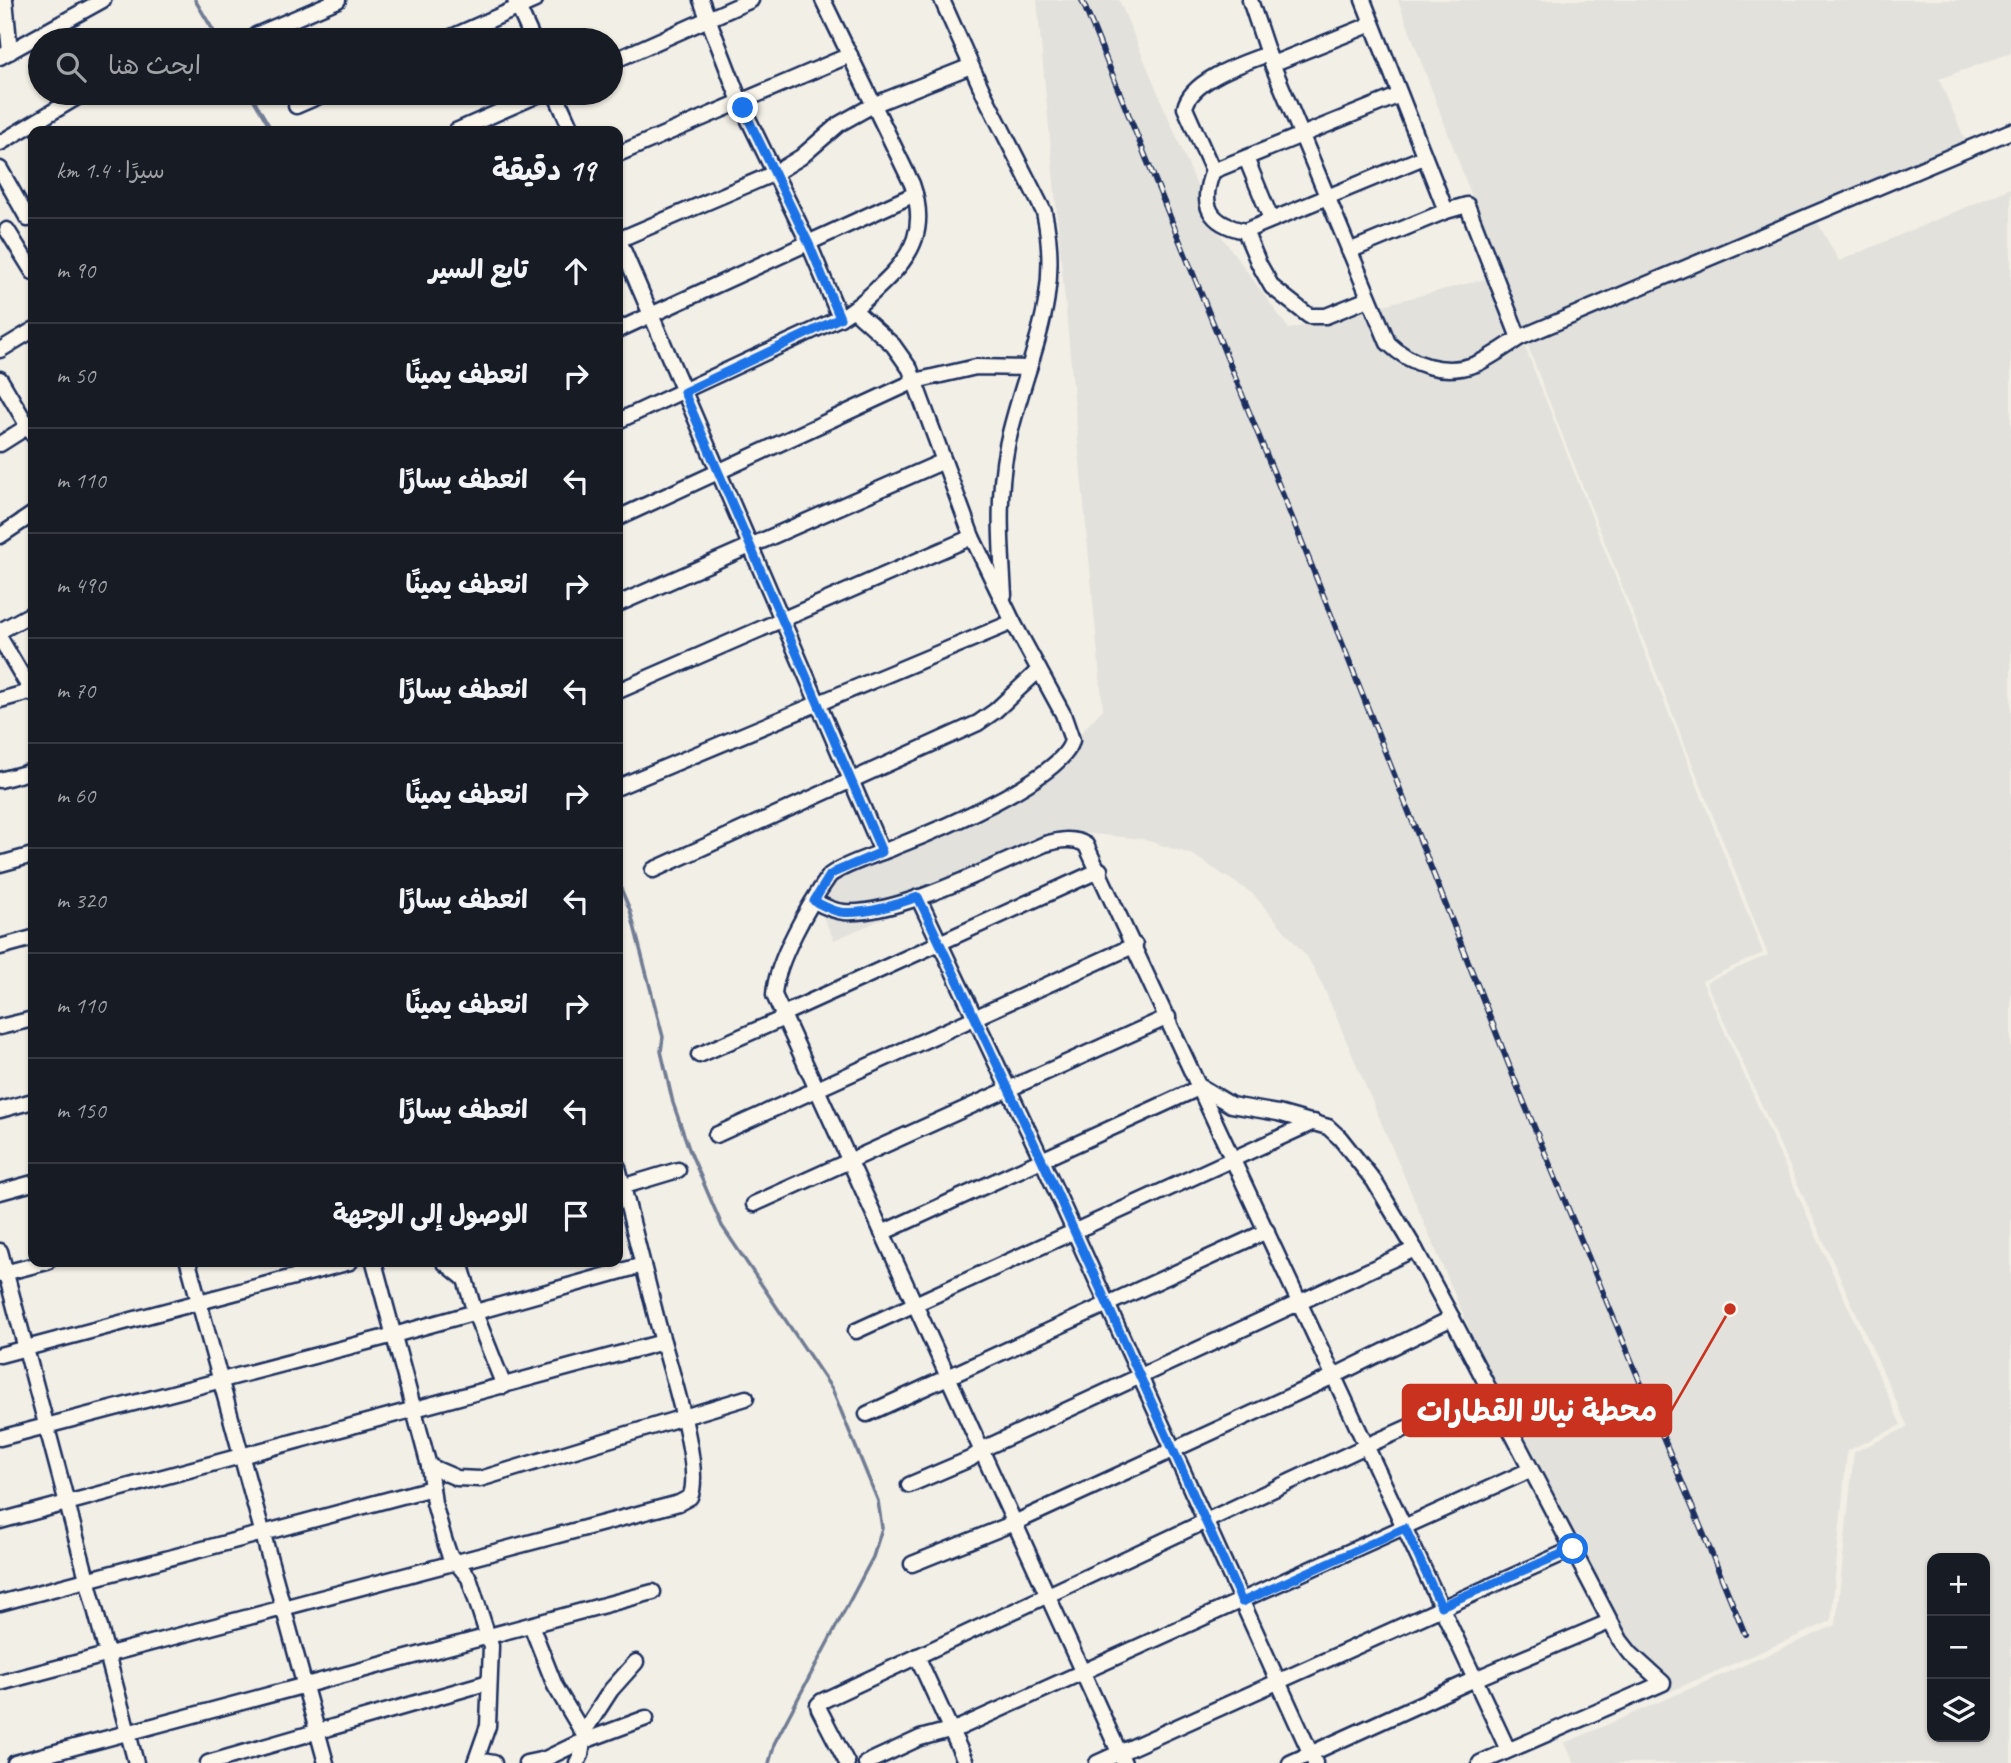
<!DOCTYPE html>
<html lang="ar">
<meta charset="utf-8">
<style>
body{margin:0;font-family:Caveat,"Playpen Sans Arabic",sans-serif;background:#20242c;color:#f1f3f6;direction:rtl}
.controls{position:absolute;right:21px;bottom:21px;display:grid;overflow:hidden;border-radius:14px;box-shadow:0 2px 5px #0004}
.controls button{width:63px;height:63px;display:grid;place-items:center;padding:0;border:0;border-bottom:2px solid #363941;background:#171b24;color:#f1f3f6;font:35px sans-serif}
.stop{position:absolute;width:21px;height:21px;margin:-16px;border:5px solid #1a73e8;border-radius:50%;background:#fff}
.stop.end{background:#1a73e8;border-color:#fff;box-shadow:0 2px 7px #0008}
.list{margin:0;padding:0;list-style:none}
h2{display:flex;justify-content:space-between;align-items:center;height:91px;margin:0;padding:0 28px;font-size:30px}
h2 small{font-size:23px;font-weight:400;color:#9ea1a6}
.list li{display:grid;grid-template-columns:46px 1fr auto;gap:21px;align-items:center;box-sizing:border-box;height:105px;padding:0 28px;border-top:2px solid #363941}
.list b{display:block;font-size:26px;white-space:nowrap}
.list em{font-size:23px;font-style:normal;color:#9ea1a6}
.icon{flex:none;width:38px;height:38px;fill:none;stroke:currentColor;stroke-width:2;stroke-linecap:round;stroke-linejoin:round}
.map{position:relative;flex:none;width:2011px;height:1763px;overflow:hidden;direction:ltr}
.search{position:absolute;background:#171b24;box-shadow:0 2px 5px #0004;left:28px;top:28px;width:595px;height:77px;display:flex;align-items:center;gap:18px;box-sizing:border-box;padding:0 24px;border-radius:38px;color:#9ea1a6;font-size:26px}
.panel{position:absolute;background:#171b24;box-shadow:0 2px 5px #0004;left:28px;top:126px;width:595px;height:1141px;border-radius:14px;direction:rtl}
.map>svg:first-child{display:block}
</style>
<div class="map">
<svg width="2011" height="1763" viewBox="0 0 2011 1763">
<rect width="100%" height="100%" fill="#f2efe6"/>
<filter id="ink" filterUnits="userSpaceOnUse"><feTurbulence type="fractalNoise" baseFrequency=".0143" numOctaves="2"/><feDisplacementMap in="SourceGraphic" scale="14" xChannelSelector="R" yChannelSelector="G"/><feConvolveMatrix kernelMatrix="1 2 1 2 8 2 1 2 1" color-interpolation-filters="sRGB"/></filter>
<g filter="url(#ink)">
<g fill="#e2e1dc" fill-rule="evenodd">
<polygon points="1037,0 1119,0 1214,226 1289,329 1497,276 1763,953 1702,981 1901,1425 1847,1451 1831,1621 1655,1698 1472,1335 1323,986 1308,958 1253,894 1193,855 1142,839 1082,833 834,940 811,891 1027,791 1103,709"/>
<path d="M1398 0H2011V53L1939 79 1966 142 1809 207 1839 261 2011 188V1763H1574L1565 1743 1836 1625 1854 1452 1908 1427 1706 982 1768 955 1543 386ZM1932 1558H1985V1737H1932Z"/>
</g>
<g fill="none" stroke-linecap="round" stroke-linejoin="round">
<g stroke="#707b93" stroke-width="3.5">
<polyline points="195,0 219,40"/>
<polyline points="250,93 272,131"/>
<polyline points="618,882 630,910 663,1037 661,1051 673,1103 689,1149 722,1226 832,1389 878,1501 882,1528 873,1557 775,1742 769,1763"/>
</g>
<defs>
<g id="minor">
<polyline points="5,0 10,52"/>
<polyline points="515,0 533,40"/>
<polyline points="701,0 741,104 809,244 840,318"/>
<path d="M942 0 983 92 1044 212C1064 302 1025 362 1007 446 997 495 1001 546 1004 595"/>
<path d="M1250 0 1268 54 1388 343C1411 365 1444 376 1476 364 1490 358 1505 347 1519 338L2011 131"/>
<polyline points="1363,0 1446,211"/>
<polyline points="256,35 338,0"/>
<polyline points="445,40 535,0"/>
<path d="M1268 54C1244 63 1190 80 1185 108L1213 171C1199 205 1209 224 1245 231L1424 157"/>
<polyline points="0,57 103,0"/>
<polyline points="611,62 751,0"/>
<polyline points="1272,64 1372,24"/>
<polyline points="555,93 572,131"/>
<polyline points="296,106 326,93"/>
<polyline points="456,131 542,93"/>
<polyline points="0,143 84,93"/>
<polyline points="618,154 850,55"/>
<polyline points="1246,158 1271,219"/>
<polyline points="0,169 28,219"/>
<polyline points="1213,171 1400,95"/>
<polyline points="7,230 33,272"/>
<polyline points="1245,231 1259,264 1272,287 1309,316 1326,316 1368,299"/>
<polyline points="618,238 882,852"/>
<polyline points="618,240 775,173 801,157 839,124 875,104 971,66"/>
<polyline points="1349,251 1446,211 1467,205 1519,338"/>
<path d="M854 310 893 345 910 369 972 537 1013 622 1063 714 1072 740C1065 778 931 833 895 847 874 856 849 862 830 875 810 903 776 961 774 995L1124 1763"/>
<polyline points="618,330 915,194"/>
<polyline points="0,350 33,330"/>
<polyline points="0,379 33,435"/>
<path d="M618 421 840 318C857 308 869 297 883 283 914 254 927 227 912 184L823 0"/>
<polyline points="0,444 33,423"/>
<polyline points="618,518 915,381 976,367 1029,368"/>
<polyline points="0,536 33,514"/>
<polyline points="618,604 944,461"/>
<polyline points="0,631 33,613"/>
<polyline points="0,638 33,694"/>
<polyline points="618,691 972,537"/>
<polyline points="0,700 33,691"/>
<polyline points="0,780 33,771"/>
<polyline points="618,787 1013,622"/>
<polyline points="0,864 33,855"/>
<polyline points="653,870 978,723 995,711 1039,670"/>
<polyline points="918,897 1042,1160 1315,1763"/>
<path d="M814 901C823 906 833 911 844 912 897 916 994 866 1045 844 1059 840 1074 837 1086 845L1508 1750"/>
<polyline points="0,947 33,938"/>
<polyline points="783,1014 1100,870"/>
<polyline points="0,1027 33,1019"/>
<polyline points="699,1055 784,1018"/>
<polyline points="0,1110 33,1101"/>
<polyline points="716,1135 1135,945"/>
<polyline points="618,1188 678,1170"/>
<polyline points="0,1192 33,1183"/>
<polyline points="754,1204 1168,1017"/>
<polyline points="882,1233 1201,1087 1231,1105 1278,1113 1328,1127 1340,1138 1374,1181 1415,1249 1452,1318 1620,1640 1631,1654 1663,1683 1480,1763"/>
<polyline points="0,1251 136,1763"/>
<polyline points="188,1262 326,1763"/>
<polyline points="374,1262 429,1466 434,1503 444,1539 449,1554 469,1578 491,1646 488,1726 475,1763"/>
<polyline points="444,1262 465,1279"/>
<polyline points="460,1262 475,1313 504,1386"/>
<polyline points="0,1274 47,1262"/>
<polyline points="856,1331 1314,1122"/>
<polyline points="0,1355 350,1262"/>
<polyline points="867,1414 1267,1231"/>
<polyline points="0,1438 394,1335 643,1265"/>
<polyline points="429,1466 457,1478 480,1479 746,1398"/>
<polyline points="909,1485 970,1459 987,1447 1415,1249"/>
<polyline points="0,1521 663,1342"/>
<polyline points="912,1564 1014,1523 1334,1376 1452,1318"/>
<polyline points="0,1603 432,1488"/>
<polyline points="531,1625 555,1686 584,1735"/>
<polyline points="917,1656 966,1763"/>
<path d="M0 1683 615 1520 679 1503 690 1497C704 1470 667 1357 658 1324 645 1271 631 1219 618 1167"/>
<polyline points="476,1760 494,1763"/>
<polyline points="15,1763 653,1592"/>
<polyline points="208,1763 489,1682"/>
<polyline points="526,1763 545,1759 576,1744 646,1718"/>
<polyline points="577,1763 581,1755 585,1730 611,1690 636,1662"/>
<polyline points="847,1763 819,1709 818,1705 822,1701 1366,1446 1490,1391"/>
<polyline points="866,1763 920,1738 961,1727 1530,1470"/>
<polyline points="1097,1763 1573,1549"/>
<polyline points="1290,1763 1475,1679 1609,1622"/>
</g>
</defs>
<use href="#minor" stroke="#1b2f5e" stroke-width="19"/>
<use href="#minor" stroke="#fbf7ec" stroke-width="14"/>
<defs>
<polyline id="rail" points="1082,0 1312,567 1520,1093 1745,1634"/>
</defs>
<use href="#rail" stroke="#1b2f5e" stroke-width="6"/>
<use href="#rail" stroke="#fbf7ec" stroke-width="3.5" stroke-dasharray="10" stroke-linecap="butt"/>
</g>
</g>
<g fill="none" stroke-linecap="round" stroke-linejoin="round" filter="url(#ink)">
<path stroke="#1a73e8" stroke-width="9" d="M743 108 809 244 840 318 684 392 882 852 835 872 830 875 814 901C822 905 830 910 840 912 865 915 895 905 918 897L1042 1160 1242 1602 1405 1528 1441 1606 1573 1549"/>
</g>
<path fill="none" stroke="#c8321e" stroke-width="2.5" d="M1730 1309L1671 1411"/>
<circle fill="#c8321e" stroke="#fbf7ec" stroke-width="2.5" cx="1730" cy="1309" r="7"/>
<rect fill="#c8321e" stroke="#c8321e" stroke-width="2.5" x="1403" y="1385" width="268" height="51" rx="7"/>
<g font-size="30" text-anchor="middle" font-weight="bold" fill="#fff">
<text x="1537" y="1421">محطة نيالا القطارات</text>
</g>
</svg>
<div class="controls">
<button>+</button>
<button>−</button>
<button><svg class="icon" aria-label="layers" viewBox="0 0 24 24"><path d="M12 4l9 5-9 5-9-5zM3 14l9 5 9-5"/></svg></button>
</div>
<div class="stop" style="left:1573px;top:1549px"></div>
<div class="stop end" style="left:743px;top:108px"></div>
<div class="search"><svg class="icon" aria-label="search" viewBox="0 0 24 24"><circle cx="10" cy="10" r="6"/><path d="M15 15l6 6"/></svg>ابحث هنا</div>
<section class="panel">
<h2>19 دقيقة<small>سيرًا · 1.4 km</small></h2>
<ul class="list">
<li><svg class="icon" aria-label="ahead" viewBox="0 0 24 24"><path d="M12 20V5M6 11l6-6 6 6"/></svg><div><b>تابع السير</b></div><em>90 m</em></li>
<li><svg class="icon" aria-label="right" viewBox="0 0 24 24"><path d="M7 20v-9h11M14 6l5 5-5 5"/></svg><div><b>انعطف يمينًا</b></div><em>50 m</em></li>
<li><svg class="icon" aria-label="left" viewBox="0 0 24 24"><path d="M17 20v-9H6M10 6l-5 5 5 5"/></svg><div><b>انعطف يسارًا</b></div><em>110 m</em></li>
<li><svg class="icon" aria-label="right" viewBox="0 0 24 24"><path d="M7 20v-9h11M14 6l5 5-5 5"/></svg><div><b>انعطف يمينًا</b></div><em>490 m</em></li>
<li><svg class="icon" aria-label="left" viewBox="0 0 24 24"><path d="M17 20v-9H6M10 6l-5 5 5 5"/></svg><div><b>انعطف يسارًا</b></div><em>70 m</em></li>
<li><svg class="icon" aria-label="right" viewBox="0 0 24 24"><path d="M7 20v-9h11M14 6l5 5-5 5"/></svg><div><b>انعطف يمينًا</b></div><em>60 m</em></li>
<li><svg class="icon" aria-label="left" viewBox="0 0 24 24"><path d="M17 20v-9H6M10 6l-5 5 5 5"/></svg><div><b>انعطف يسارًا</b></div><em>320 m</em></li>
<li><svg class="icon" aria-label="right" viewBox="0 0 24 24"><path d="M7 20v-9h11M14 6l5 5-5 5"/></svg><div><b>انعطف يمينًا</b></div><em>110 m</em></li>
<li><svg class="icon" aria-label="left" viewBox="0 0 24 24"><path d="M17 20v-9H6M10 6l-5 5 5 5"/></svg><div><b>انعطف يسارًا</b></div><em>150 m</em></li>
<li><svg class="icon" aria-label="arrive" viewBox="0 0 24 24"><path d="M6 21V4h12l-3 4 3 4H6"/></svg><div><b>الوصول إلى الوجهة</b></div></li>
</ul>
</section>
</div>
